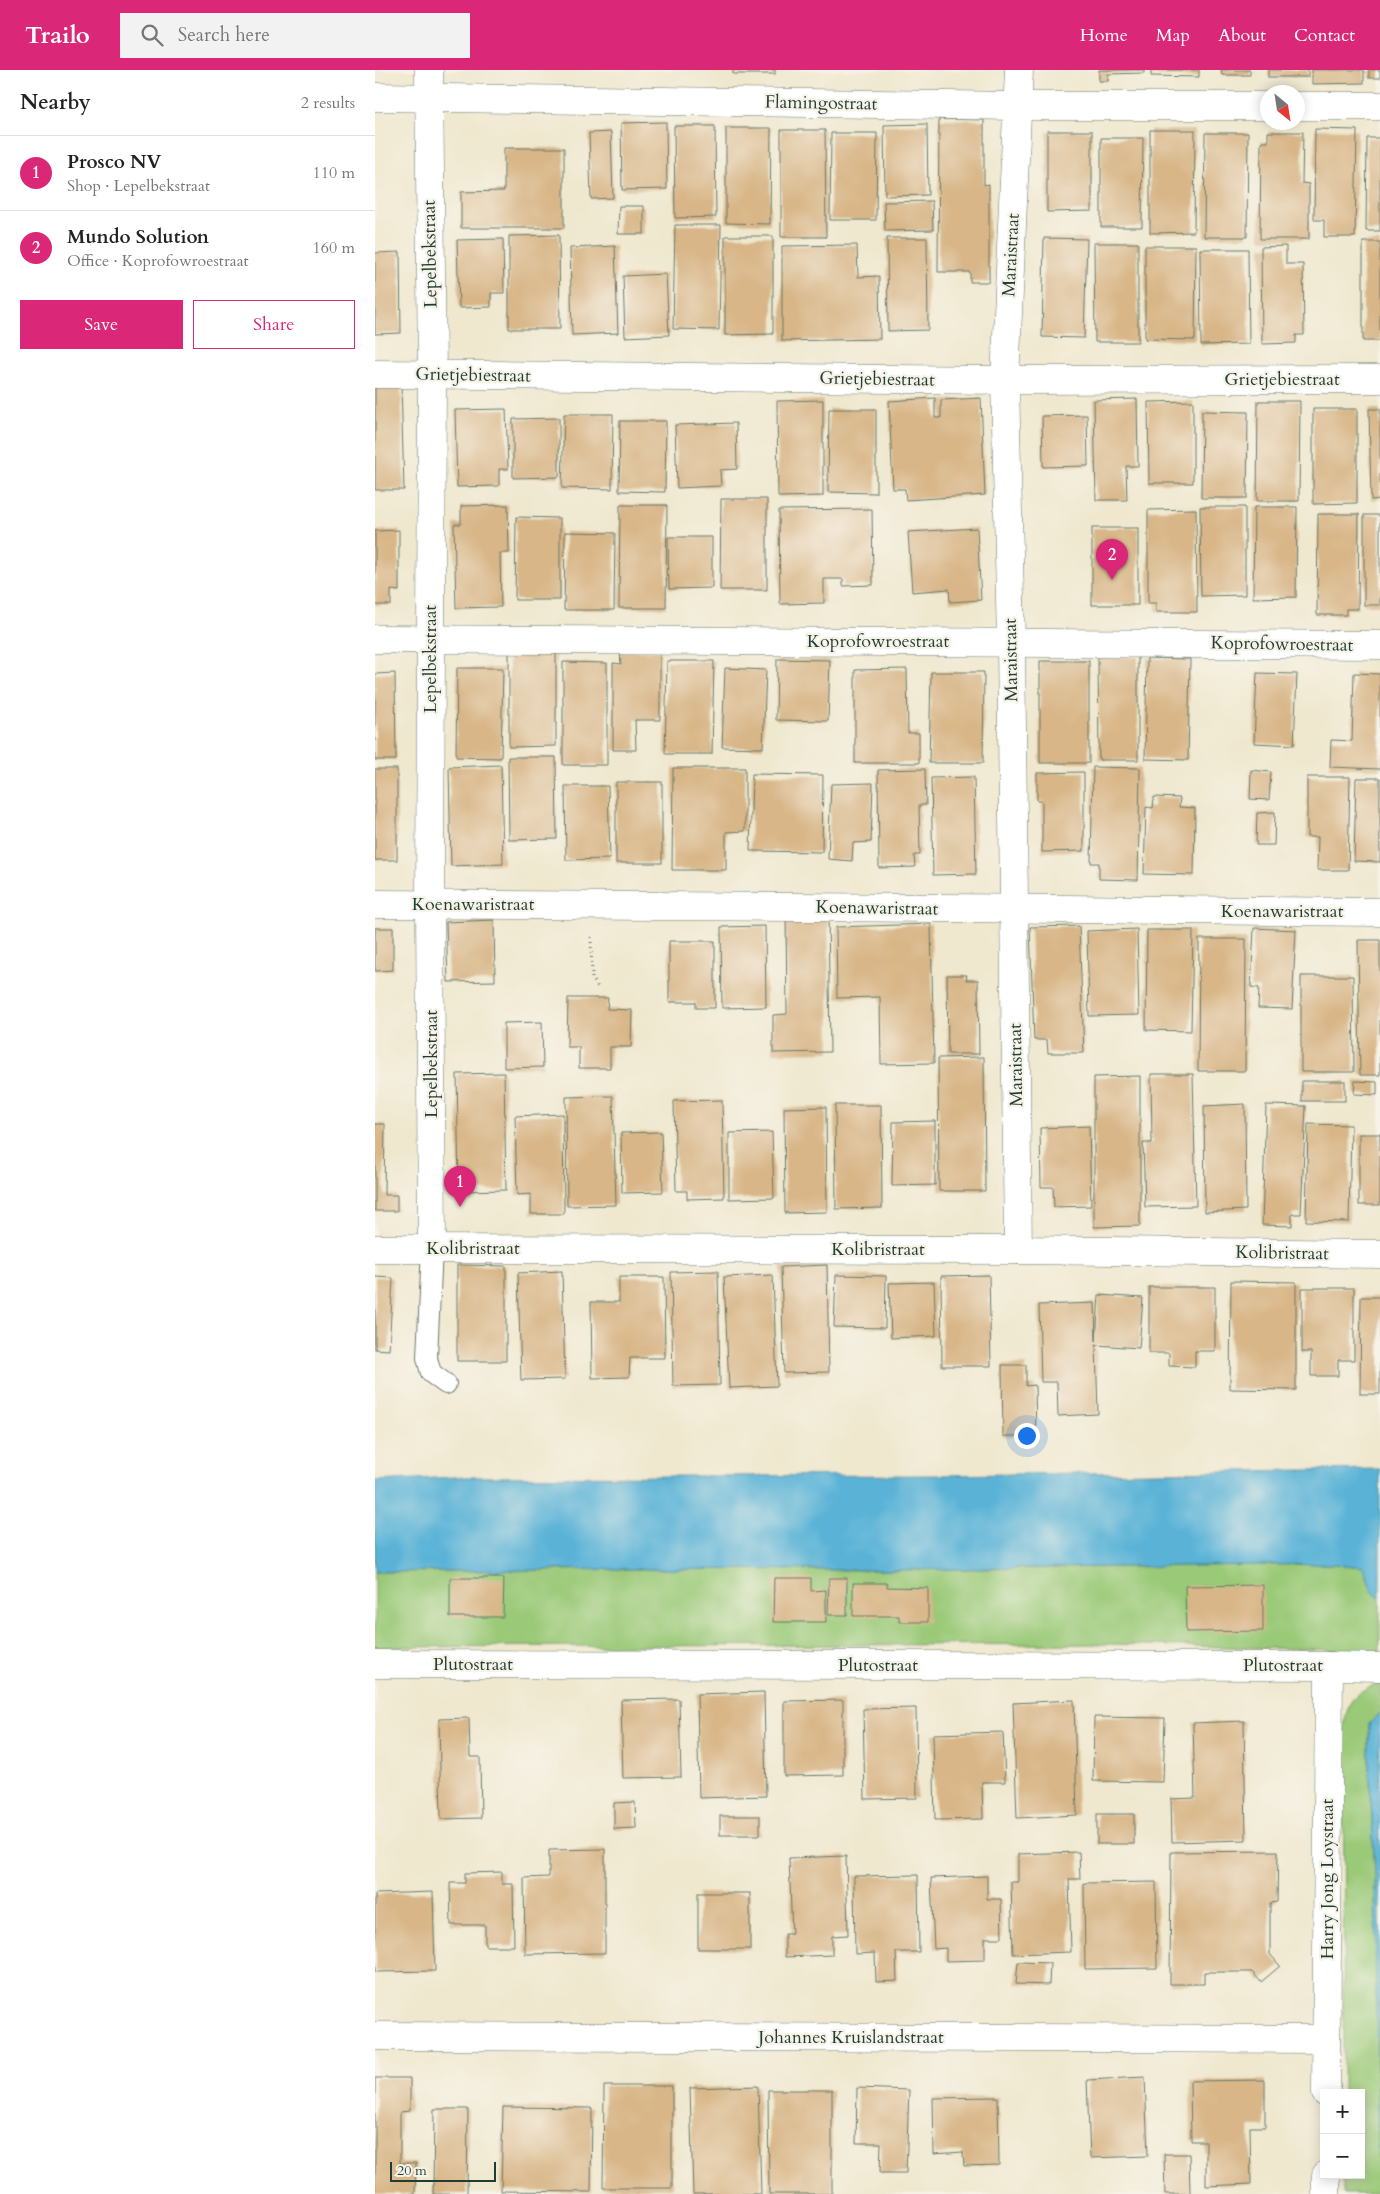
<!DOCTYPE html>
<meta charset="utf-8">
<style>
body{margin:0;font-family:Cardo,serif;background:#f2f2f2;color:#222}
.controls{position:absolute;right:15px;bottom:15px;display:grid;overflow:hidden;border-radius:0px;box-shadow:0 2px 12px #0003}
.controls button{width:45px;height:45px;display:grid;place-items:center;padding:0;border:0;border-bottom:1px solid #e0e0e0;background:#fff;color:#222;font:25px sans-serif}
.compass{position:absolute;left:885px;top:15px;width:45px;height:45px;border-radius:50%;background:#fff;box-shadow:0 2px 12px #0003;rotate:150deg}
.scale{position:absolute;left:15px;bottom:12px;width:106px;box-sizing:border-box;padding-left:5px;border:2px solid #1f3d34;border-top:0;font-size:14px;line-height:18px;white-space:nowrap;color:#1f3d34;-webkit-text-stroke:4px #f7f3e8;paint-order:stroke}
.you{position:absolute;left:651px;top:1365px;width:18px;height:18px;margin:-12px;border:4px solid #fff;border-radius:50%;background:#1a73e8;box-shadow:0 0 0 8px #1a73e833}
.badge{display:grid;place-items:center;width:32px;height:32px;border-radius:50%;background:#db2777;color:#fff;font-size:16px;font-weight:700}
.pin{position:absolute;translate:-50% -41px;filter:drop-shadow(0 1px 2px #0008)}
.pin::after{content:'';position:absolute;top:26px;width:18px;height:15px;background:inherit;clip-path:polygon(0 0,100% 0,50% 100%)}
.list{margin:0;padding:0;list-style:none}
h2{display:flex;justify-content:space-between;align-items:center;height:65px;margin:0;padding:0 20px;font-size:21px}
h2 small{font-size:16px;font-weight:400;color:#767676}
.list li{display:grid;grid-template-columns:32px 1fr auto;gap:15px;align-items:center;box-sizing:border-box;height:75px;padding:0 20px;border-top:1px solid #e0e0e0}
.list b{display:block;font-size:19px;white-space:nowrap}
.list p{margin:0;font-size:16px;white-space:nowrap;color:#767676}
.list em{font-size:16px;font-style:normal;color:#767676}
.actions{display:flex;gap:10px;padding:15px 20px}
.actions a{flex:1;padding:11px 0;border:1px solid #db2777;border-radius:0px;text-align:center;font-size:18px;color:#db2777}
.actions .main{background:#db2777;color:#fff}
.icon{flex:none;width:28px;height:28px;fill:none;stroke:currentColor;stroke-width:2;stroke-linecap:round;stroke-linejoin:round}
.map{position:relative;flex:none;width:1005px;height:2124px;overflow:hidden}
header{display:flex;align-items:center;gap:30px;box-sizing:border-box;height:70px;padding:0 25px;background:#db2777;color:#fff}
header strong{font-size:24px}
nav{display:flex;gap:28px;margin-inline-start:auto;font-size:18px}
.search{width:350px;height:45px;background:#f2f2f2;display:flex;align-items:center;gap:12px;box-sizing:border-box;padding:0 18px;border-radius:0px;color:#767676;font-size:19px}
main{display:flex}
aside{flex:1;background:#fff}
.map>svg:first-child{display:block}
</style>
<header>
<strong>Trailo</strong>
<div class="search"><svg class="icon" aria-label="search" viewBox="0 0 24 24"><circle cx="10" cy="10" r="6"/><path d="M15 15l6 6"/></svg>Search here</div>
<nav><a>Home</a><a>Map</a><a>About</a><a>Contact</a></nav>
</header>
<main>
<aside>
<h2>Nearby<small>2 results</small></h2>
<ul class="list">
<li><span class="badge">1</span><div><b>Prosco NV</b><p>Shop · Lepelbekstraat</p></div><em>110 m</em></li>
<li><span class="badge">2</span><div><b>Mundo Solution</b><p>Office · Koprofowroestraat</p></div><em>160 m</em></li>
</ul>
<div class="actions"><a class="main">Save</a><a>Share</a></div>
</aside>
<div class="map">
<svg width="1005" height="2124" viewBox="0 0 1005 2124">
<rect width="100%" height="100%" fill="#f7f3e8"/>
<filter id="ink" filterUnits="userSpaceOnUse"><feTurbulence type="fractalNoise" baseFrequency=".02" numOctaves="2"/><feDisplacementMap in="SourceGraphic" scale="10" xChannelSelector="R" yChannelSelector="G"/><feConvolveMatrix kernelMatrix="1 2 1 2 8 2 1 2 1" color-interpolation-filters="sRGB"/></filter>
<filter id="wash" filterUnits="userSpaceOnUse"><feTurbulence type="fractalNoise" baseFrequency=".0096" numOctaves="4" result="noise"/><feDisplacementMap in="SourceGraphic" scale="20" xChannelSelector="R" yChannelSelector="G"/><feGaussianBlur stdDeviation="1.12" result="paint"/><feColorMatrix in="noise" values="0 0 0 0 0 0 0 0 0 0 0 0 0 0 0 0 0 1.4 0 .05"/><feComposite in="paint" operator="in"/></filter>
<g filter="url(#wash)">
<rect width="100%" height="100%" fill="#efe8cf"/>
<g fill="#9ac977" stroke="#5c8356">
<polygon points="960,1494 988,1497 997,1521 1005,1529 1005,1581 734,1574 0,1577 0,1502 248,1499 518,1500"/>
<path d="M1005 1613V1643L994 1654V1697L1000 1804 1003 2124H968V2105H986V2023H968L969 1657C973 1630 978 1622 1005 1613Z"/>
</g>
<g fill="#5ab3d7" stroke="#3c7886">
<polygon points="1005,1399 1005,1529 997,1521 988,1497 960,1494 518,1500 248,1499 0,1502 0,1411 80,1407 562,1405"/>
<polygon points="1005,1643 1005,2124 1003,2124 1000,1804 994,1697 994,1654"/>
</g>
<g id="blocks">
<g fill="#d8b687">
<rect x="358" y="0" width="42" height="4"/>
<polygon points="724,0 769,0 769,3 733,4 733,11 724,11"/>
<polygon points="776,0 824,0 824,7 776,6"/>
<polygon points="846,0 875,0 875,5 847,5"/>
<rect x="893" y="0" width="40" height="7"/>
<polygon points="937,0 989,0 989,13 937,14"/>
<rect x="994" y="0" width="11" height="8"/>
<polygon points="564,49 609,50 609,115 614,114 614,212 595,212 595,202 563,202"/>
<polygon points="291,52 292,119 247,120 246,53"/>
<polygon points="552,54 553,125 510,126 509,55"/>
<polygon points="299,56 340,56 341,147 300,148"/>
<polygon points="351,58 396,58 395,154 351,153"/>
<polygon points="940,59 982,60 980,167 949,167 949,150 939,150"/>
<polygon points="406,60 450,60 451,167 406,167"/>
<polygon points="775,60 820,60 819,162 775,163"/>
<polygon points="672,61 717,61 717,141 672,142"/>
<polygon points="236,62 238,128 216,129 214,63"/>
<polygon points="893,62 928,62 927,113 934,114 934,169 885,169 886,72 893,72"/>
<polygon points="456,63 502,63 501,150 455,150"/>
<polygon points="830,63 873,63 872,167 829,167"/>
<polygon points="726,68 768,68 767,157 726,157"/>
<polygon points="992,68 1005,68 1005,161 991,161"/>
<polygon points="129,78 189,78 189,158 86,158 86,122 129,121"/>
<polygon points="557,131 558,160 510,161 509,132"/>
<polygon points="244,136 269,136 269,164 243,164"/>
<polygon points="300,155 346,155 344,260 298,259"/>
<polygon points="184,165 185,259 134,259 134,166"/>
<polygon points="350,166 398,166 398,264 350,265"/>
<polygon points="512,168 552,168 553,260 513,261"/>
<polygon points="669,168 712,169 709,268 667,267"/>
<polygon points="128,169 129,223 116,223 116,237 84,238 82,170"/>
<rect x="988" y="172" width="17" height="99"/>
<polygon points="719,173 763,173 763,272 720,272"/>
<polygon points="482,175 483,207 504,206 505,269 407,271 407,176"/>
<polygon points="240,176 243,263 197,265 195,178"/>
<polygon points="770,176 821,176 820,270 770,269"/>
<polygon points="911,176 911,194 928,194 929,265 921,265 921,273 887,274 886,177"/>
<polygon points="825,179 873,179 874,274 826,275"/>
<polygon points="25,182 26,263 0,264 0,183"/>
<polygon points="291,204 294,265 250,267 248,206"/>
<polygon points="0,313 26,313 29,420 0,420"/>
<polygon points="560,328 560,348 566,348 566,330 606,328 610,425 531,430 530,419 518,419 514,331"/>
<polygon points="762,329 763,396 751,396 752,430 721,430 719,330"/>
<polygon points="448,330 448,426 403,427 402,331"/>
<polygon points="818,331 818,413 774,413 773,332"/>
<polygon points="883,331 925,331 924,431 882,431"/>
<polygon points="131,339 133,399 124,399 124,416 82,417 80,340"/>
<polygon points="454,339 501,339 501,423 453,422"/>
<polygon points="938,339 982,339 982,433 938,434"/>
<polygon points="994,339 1005,339 1005,429 996,430"/>
<polygon points="827,341 873,342 872,428 826,428"/>
<polygon points="189,344 238,344 237,419 187,418"/>
<polygon points="712,345 713,396 668,397 667,346"/>
<polygon points="184,348 184,407 138,408 138,349"/>
<polygon points="245,351 291,351 290,422 244,421"/>
<polygon points="361,353 362,399 345,400 346,416 302,418 300,355"/>
<polygon points="346,429 392,429 392,520 345,520"/>
<polygon points="133,435 134,483 125,483 126,537 81,538 79,454 86,454 86,436"/>
<polygon points="245,435 292,435 291,538 244,538"/>
<polygon points="825,437 870,437 870,525 826,526"/>
<polygon points="879,437 922,437 921,527 878,528"/>
<polygon points="497,439 498,515 468,516 468,509 449,509 449,533 405,534 404,440"/>
<polygon points="821,439 822,542 781,542 781,533 773,533 773,440"/>
<polygon points="943,444 984,444 983,539 971,539 971,545 942,545"/>
<rect x="989" y="445" width="16" height="90"/>
<polygon points="141,447 185,448 185,530 140,530"/>
<polygon points="602,458 606,530 575,532 574,519 537,522 533,462"/>
<rect x="717" y="458" width="46" height="77"/>
<polygon points="24,460 24,521 16,520 16,535 0,535 0,461"/>
<polygon points="190,462 240,463 239,540 189,540"/>
<polygon points="293,467 337,467 337,518 294,519"/>
<polygon points="245,581 285,581 285,650 260,650 261,680 238,680 238,593 246,594"/>
<polygon points="134,583 181,583 181,676 134,677"/>
<polygon points="723,587 763,587 763,690 724,690"/>
<polygon points="772,588 815,589 813,690 770,689"/>
<polygon points="402,589 455,590 453,651 401,650"/>
<polygon points="292,591 339,591 337,684 290,684"/>
<rect x="665" y="591" width="49" height="102"/>
<polygon points="188,592 232,593 232,695 188,695"/>
<polygon points="82,598 128,598 126,688 81,687"/>
<polygon points="350,598 391,600 388,678 347,677"/>
<polygon points="532,599 533,663 544,663 544,693 480,693 480,600"/>
<polygon points="556,602 609,602 608,693 554,693"/>
<polygon points="20,603 21,690 0,690 0,604"/>
<polygon points="882,603 922,604 919,675 879,673"/>
<polygon points="979,603 1005,604 1005,699 955,697 956,670 977,671"/>
<polygon points="133,687 181,687 182,769 134,770"/>
<polygon points="126,695 128,794 76,796 74,697"/>
<polygon points="718,697 765,698 763,810 724,809 724,793 716,793"/>
<polygon points="298,698 370,698 370,761 351,762 351,800 297,800"/>
<rect x="0" y="699" width="22" height="91"/>
<polygon points="550,699 551,735 544,735 545,785 539,785 540,797 504,798 503,700"/>
<polygon points="876,700 896,702 894,730 875,729"/>
<polygon points="709,702 709,781 667,782 667,731 662,731 662,703"/>
<polygon points="377,704 448,705 447,782 375,781"/>
<polygon points="599,707 601,804 558,805 556,708"/>
<polygon points="932,707 975,707 973,800 942,800 943,767 932,767"/>
<polygon points="981,708 1005,708 1005,792 979,791"/>
<rect x="241" y="712" width="46" height="81"/>
<polygon points="498,713 496,772 478,773 477,791 453,789 456,714"/>
<polygon points="190,716 233,716 235,789 191,790"/>
<polygon points="779,727 805,728 804,737 820,738 819,805 769,804 771,737 778,738"/>
<polygon points="900,742 899,775 881,775 882,743"/>
<polygon points="453,841 455,982 398,983 398,945 412,944 411,842"/>
<polygon points="119,850 120,911 73,912 71,852"/>
<polygon points="556,854 559,993 506,994 505,927 462,928 461,857"/>
<polygon points="390,856 391,937 347,938 346,857"/>
<polygon points="704,856 709,983 673,983 672,970 659,970 655,857"/>
<polygon points="0,858 18,858 18,900 0,901"/>
<polygon points="879,858 921,860 917,939 883,938 884,918 876,917"/>
<polygon points="762,859 764,945 714,946 712,861"/>
<polygon points="772,860 818,860 816,961 771,960"/>
<polygon points="824,869 871,869 870,1001 823,1001"/>
<polygon points="983,870 1005,870 1005,1005 985,1005"/>
<polygon points="294,871 340,871 340,938 321,938 321,932 294,932"/>
<polygon points="572,905 592,905 591,910 603,910 604,984 573,984"/>
<polygon points="926,906 978,906 979,1002 926,1002"/>
<polygon points="193,928 233,928 232,939 257,940 256,977 235,977 235,998 204,998 204,977 192,977"/>
<polygon points="167,952 168,997 129,998 129,953"/>
<polygon points="609,987 610,1121 564,1121 563,988"/>
<polygon points="129,1003 131,1120 84,1121 82,1004"/>
<polygon points="776,1004 818,1004 821,1136 770,1137 768,1073 777,1073"/>
<polygon points="765,1006 765,1156 719,1157 719,1007"/>
<rect x="927" y="1011" width="43" height="20"/>
<polygon points="980,1011 1002,1012 1002,1025 979,1024"/>
<polygon points="238,1026 241,1135 192,1136 191,1027"/>
<polygon points="347,1030 349,1128 312,1129 312,1121 301,1121 299,1031"/>
<polygon points="870,1034 871,1140 830,1142 829,1036"/>
<polygon points="460,1035 506,1035 507,1138 461,1139"/>
<polygon points="891,1035 931,1036 926,1144 917,1144 917,1156 887,1155"/>
<polygon points="451,1037 452,1142 410,1143 409,1038"/>
<polygon points="188,1044 189,1144 156,1144 156,1124 142,1125 140,1046"/>
<polygon points="560,1051 560,1115 517,1116 518,1052"/>
<polygon points="0,1054 10,1054 9,1125 22,1125 22,1141 0,1141"/>
<polygon points="933,1054 976,1055 974,1152 931,1151"/>
<polygon points="714,1056 716,1136 679,1137 678,1117 666,1117 665,1058"/>
<polygon points="286,1062 288,1122 247,1123 246,1063"/>
<polygon points="397,1062 399,1128 354,1129 354,1063"/>
<rect x="984" y="1064" width="21" height="71"/>
<polygon points="82,1195 131,1196 131,1291 82,1291"/>
<polygon points="452,1195 454,1302 409,1303 406,1197"/>
<polygon points="187,1201 190,1309 146,1310 143,1203"/>
<polygon points="343,1201 345,1315 298,1316 296,1202"/>
<polygon points="398,1205 402,1316 354,1318 349,1207"/>
<polygon points="461,1205 511,1206 510,1258 459,1257"/>
<polygon points="614,1205 616,1296 567,1296 566,1206"/>
<polygon points="0,1207 18,1208 14,1280 0,1279"/>
<polygon points="244,1207 289,1207 290,1288 255,1288 254,1307 217,1308 216,1232 244,1232"/>
<polygon points="856,1211 921,1212 921,1320 855,1319"/>
<polygon points="559,1212 561,1266 516,1268 514,1213"/>
<polygon points="774,1217 840,1217 840,1281 820,1281 820,1297 794,1296 794,1283 774,1283"/>
<polygon points="927,1218 979,1218 979,1290 963,1290 963,1306 936,1306 936,1282 927,1282"/>
<polygon points="724,1225 768,1228 764,1278 721,1275 723,1344 683,1346 682,1312 666,1312 664,1235 720,1233 721,1271"/>
<polygon points="986,1227 1005,1227 1005,1324 985,1324"/>
<polygon points="627,1295 651,1295 651,1316 660,1315 661,1366 628,1366"/>
<polygon points="75,1508 129,1508 128,1547 75,1547"/>
<polygon points="399,1508 436,1508 436,1521 451,1520 451,1552 398,1552"/>
<polygon points="454,1508 472,1508 472,1545 453,1545"/>
<polygon points="478,1513 512,1513 512,1517 553,1518 553,1552 524,1552 524,1546 478,1546"/>
<polygon points="888,1515 888,1561 811,1562 810,1516"/>
<polygon points="389,1622 391,1726 324,1728 322,1624"/>
<polygon points="304,1629 306,1707 248,1708 246,1630"/>
<polygon points="468,1630 468,1705 409,1706 409,1631"/>
<polygon points="699,1630 702,1745 642,1748 638,1633"/>
<polygon points="541,1638 542,1728 490,1729 488,1639"/>
<polygon points="719,1647 790,1648 788,1712 718,1711"/>
<polygon points="94,1648 95,1687 105,1687 106,1748 66,1749 64,1649"/>
<polygon points="869,1651 871,1770 797,1772 796,1729 820,1728 818,1653"/>
<polygon points="628,1662 630,1712 607,1712 608,1749 560,1750 558,1664"/>
<polygon points="260,1732 261,1758 239,1759 239,1733"/>
<rect x="722" y="1744" width="37" height="30"/>
<rect x="345" y="1746" width="40" height="19"/>
<polygon points="230,1779 230,1883 150,1884 149,1808 174,1807 174,1780"/>
<polygon points="903,1781 902,1832 895,1833 895,1884 905,1896 886,1912 877,1902 829,1902 829,1914 795,1914 796,1782"/>
<polygon points="704,1782 705,1809 694,1809 696,1882 638,1884 636,1812 643,1812 643,1784"/>
<polygon points="471,1786 473,1865 457,1866 457,1885 410,1887 410,1864 417,1864 414,1788"/>
<polygon points="127,1802 127,1814 138,1814 139,1876 110,1876 110,1855 76,1855 75,1813 90,1813 90,1803"/>
<polygon points="543,1805 544,1882 521,1882 522,1911 501,1912 500,1883 480,1884 479,1806"/>
<polygon points="612,1806 612,1829 626,1829 627,1868 610,1868 610,1890 571,1891 571,1878 559,1879 556,1808"/>
<polygon points="781,1812 782,1898 710,1899 709,1813"/>
<polygon points="58,1822 60,1901 0,1902 0,1824"/>
<rect x="323" y="1823" width="52" height="56"/>
<polygon points="643,1892 675,1893 674,1915 641,1914"/>
<polygon points="770,2007 773,2086 715,2088 712,2010"/>
<polygon points="0,2008 35,2008 35,2041 25,2042 25,2093 41,2093 40,2124 0,2124"/>
<polygon points="890,2010 890,2057 875,2057 876,2114 831,2116 831,2071 816,2071 815,2011"/>
<polygon points="229,2016 297,2016 297,2118 228,2118"/>
<polygon points="383,2016 386,2124 318,2124 315,2018"/>
<polygon points="482,2018 534,2020 531,2103 505,2103 506,2073 481,2073"/>
<polygon points="393,2020 457,2020 457,2124 394,2124"/>
<polygon points="623,2027 624,2095 589,2096 588,2082 559,2084 558,2028"/>
<polygon points="128,2037 217,2038 216,2122 126,2121"/>
<polygon points="59,2039 93,2039 92,2124 58,2124"/>
<polygon points="789,2084 814,2084 815,2124 790,2124"/>
</g>
</g>
</g>
<g filter="url(#ink)">
<use href="#blocks" fill-opacity="0" stroke="#68796a" stroke-width="1"/>
<g fill="none" stroke-linecap="round" stroke-linejoin="round">
<defs>
<polyline id="lane" points="57,1178 52,1288 56,1303 71,1314"/>
<g id="street">
<polyline points="54,0 57,305 55,834 57,1178"/>
<polyline points="0,27 643,36 892,36"/>
<polyline points="922,36 1005,36"/>
<polyline points="0,304 630,310 1005,309"/>
<polyline points="0,569 1005,575"/>
<path d="M0 834C335 834 670 840 1005 842"/>
<polyline points="0,1179 643,1180 1005,1184"/>
<polyline points="643,1180 636,572 630,310 644,0"/>
<polyline points="0,1966 951,1969"/>
<polyline points="951,2023 954,1596"/>
<polyline points="951,2124 951,2105"/>
</g>
<polyline id="secondary" points="0,1594 954,1596 1005,1597"/>
</defs>
<use href="#lane" stroke="#68796a" stroke-width="22"/>
<use href="#street" stroke="#68796a" stroke-width="29"/>
<use href="#secondary" stroke="#68796a" stroke-width="29"/>
<polyline stroke="#68796a" stroke-width="3" stroke-dasharray="1 4" stroke-linecap="butt" points="216,867 217,908 224,919"/>
<use href="#lane" stroke="#fff" stroke-width="20"/>
<use href="#street" stroke="#fff" stroke-width="28"/>
<use href="#secondary" stroke="#fff" stroke-width="28"/>
</g>
</g>
<g text-anchor="middle" dominant-baseline="central" stroke-width="4.5" stroke-linejoin="round" paint-order="stroke">
<g font-size="18" fill="#1f3d34" stroke="#f7f3e8">
<text transform="translate(446 33) rotate(1)">Flamingostraat</text>
<text transform="translate(55 184) rotate(-91)">Lepelbekstraat</text>
<text transform="translate(636 185) rotate(-87)">Maraistraat</text>
<text transform="translate(98 305) rotate(1)">Grietjebiestraat</text>
<text transform="translate(502 309) rotate(1)">Grietjebiestraat</text>
<text x="907" y="309">Grietjebiestraat</text>
<text x="503" y="571">Koprofowroestraat</text>
<text transform="translate(907 574) rotate(1)">Koprofowroestraat</text>
<text transform="translate(55 589) rotate(-90)">Lepelbekstraat</text>
<text transform="translate(636 590) rotate(-91)">Maraistraat</text>
<text x="98" y="834">Koenawaristraat</text>
<text transform="translate(502 838) rotate(1)">Koenawaristraat</text>
<text x="907" y="841">Koenawaristraat</text>
<text transform="translate(56 994) rotate(-90)">Lepelbekstraat</text>
<text transform="translate(641 995) rotate(-91)">Maraistraat</text>
<text x="98" y="1178">Kolibristraat</text>
<text x="503" y="1179">Kolibristraat</text>
<text transform="translate(907 1183) rotate(1)">Kolibristraat</text>
<text x="98" y="1594">Plutostraat</text>
<text x="503" y="1595">Plutostraat</text>
<text x="908" y="1595">Plutostraat</text>
<text transform="translate(952 1809) rotate(-90)">Harry Jong Loystraat</text>
<text x="476" y="1967">Johannes Kruislandstraat</text>
</g>
</g>
</svg>
<div class="controls">
<button>+</button>
<button>−</button>
</div>
<svg class="compass" viewBox="-18 -18 36 36"><path d="M0-13l5 13h-10z" fill="#e53935"/><path d="M0 13l5-13h-10z" fill="#767676"/></svg>
<div class="scale">20 m</div>
<div class="you"></div>
<div class="pin badge" style="left:85px;top:1137px">1</div>
<div class="pin badge" style="left:737px;top:510px">2</div>
</div>
</main>
